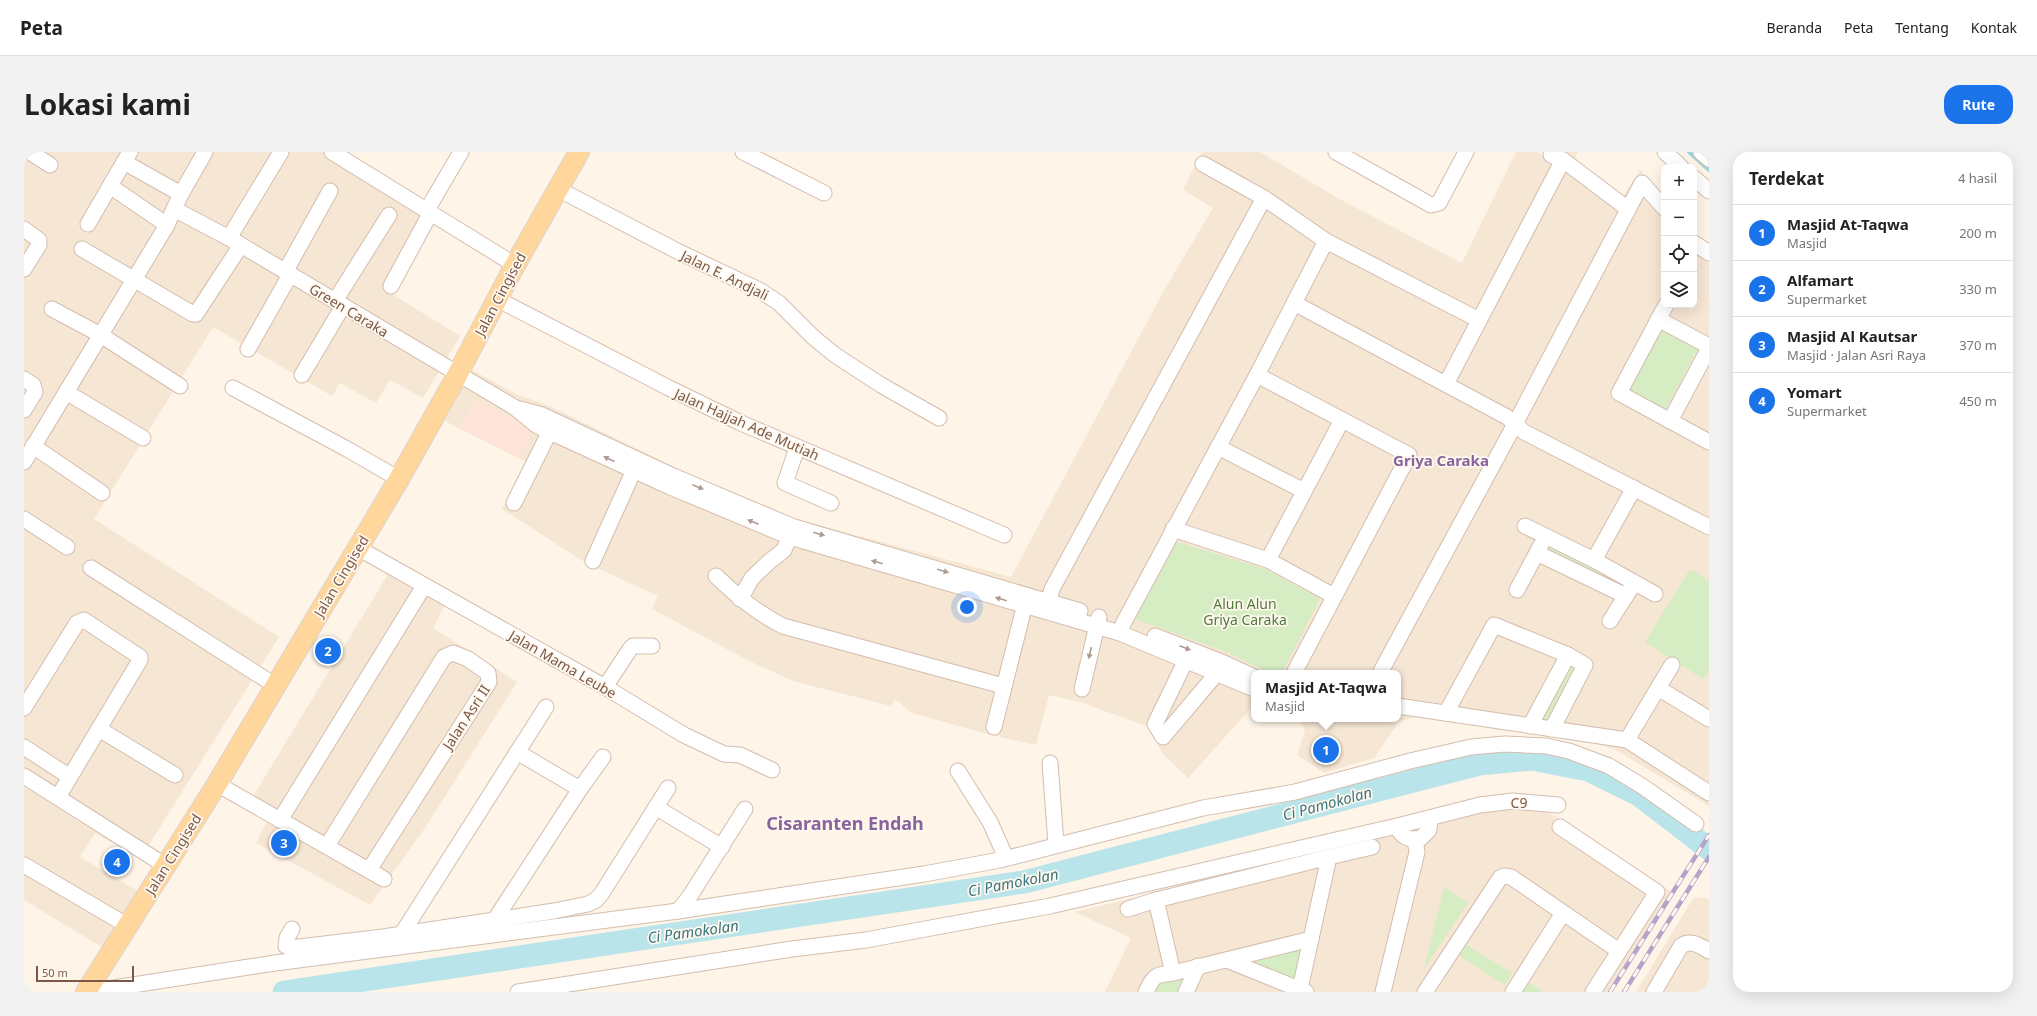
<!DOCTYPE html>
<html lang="id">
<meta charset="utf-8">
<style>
body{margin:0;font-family:"Noto Sans",sans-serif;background:#f2f2f2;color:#222}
.controls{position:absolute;right:12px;top:12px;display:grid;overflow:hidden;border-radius:8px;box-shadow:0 4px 16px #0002}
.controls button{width:36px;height:36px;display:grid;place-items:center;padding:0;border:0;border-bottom:1px solid #e0e0e0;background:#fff;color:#222;font:20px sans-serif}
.scale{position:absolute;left:12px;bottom:10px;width:98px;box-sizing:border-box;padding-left:4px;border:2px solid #7a5949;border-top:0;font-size:11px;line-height:14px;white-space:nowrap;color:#7a5949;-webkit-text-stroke:3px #fff8ef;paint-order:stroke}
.you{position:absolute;left:943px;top:455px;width:14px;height:14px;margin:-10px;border:3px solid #fff;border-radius:50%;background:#1a73e8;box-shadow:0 0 0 6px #1a73e833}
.badge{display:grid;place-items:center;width:26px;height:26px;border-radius:50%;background:#1a73e8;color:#fff;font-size:13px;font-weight:700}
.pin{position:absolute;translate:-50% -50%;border:2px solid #fff;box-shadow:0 1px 4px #0006}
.popup{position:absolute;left:1227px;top:518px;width:150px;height:52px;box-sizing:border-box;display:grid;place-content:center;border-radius:8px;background:#fff;filter:drop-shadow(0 1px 3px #0005);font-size:13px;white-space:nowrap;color:#767676}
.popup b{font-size:15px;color:#222}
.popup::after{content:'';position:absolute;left:50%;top:100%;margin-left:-8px;border:8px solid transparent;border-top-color:#fff}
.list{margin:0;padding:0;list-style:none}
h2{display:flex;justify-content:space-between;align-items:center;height:52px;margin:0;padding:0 16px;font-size:17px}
h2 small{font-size:13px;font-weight:400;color:#767676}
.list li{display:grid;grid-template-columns:26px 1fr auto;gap:12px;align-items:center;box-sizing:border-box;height:56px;padding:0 16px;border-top:1px solid #e0e0e0}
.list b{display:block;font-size:15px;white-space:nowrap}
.list p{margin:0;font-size:13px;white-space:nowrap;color:#767676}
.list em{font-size:13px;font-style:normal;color:#767676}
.icon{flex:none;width:22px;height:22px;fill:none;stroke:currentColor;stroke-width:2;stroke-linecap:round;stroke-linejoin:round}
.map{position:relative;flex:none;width:1685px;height:840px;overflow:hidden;border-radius:16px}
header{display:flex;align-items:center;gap:24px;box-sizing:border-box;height:56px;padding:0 20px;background:#fff;border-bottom:1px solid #e0e0e0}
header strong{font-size:19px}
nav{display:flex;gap:22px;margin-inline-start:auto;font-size:14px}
.intro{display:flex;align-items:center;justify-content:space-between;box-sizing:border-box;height:96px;padding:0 24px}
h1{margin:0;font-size:28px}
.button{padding:10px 18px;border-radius:16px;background:#1a73e8;color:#fff;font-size:14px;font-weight:700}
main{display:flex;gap:24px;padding:0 24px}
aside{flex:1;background:#fff;border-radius:16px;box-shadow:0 4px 16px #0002}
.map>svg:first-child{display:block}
</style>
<header>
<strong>Peta</strong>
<nav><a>Beranda</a><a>Peta</a><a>Tentang</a><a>Kontak</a></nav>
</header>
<div class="intro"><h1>Lokasi kami</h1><a class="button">Rute</a></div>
<main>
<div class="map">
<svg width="1685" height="840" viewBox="0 0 1685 840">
<rect width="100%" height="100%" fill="#fef4e7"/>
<g fill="#f6e6d4">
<polygon points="0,0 298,0 400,64 358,136 436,184 399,246 366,228 352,251 316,231 308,244 189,175 70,367 255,485 116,707 71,681 56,705 114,739 81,797 0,748"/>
<polygon points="1178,0 1236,0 1319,49 1438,111 1492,0 1513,0 1519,3 1521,0 1554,0 1550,8 1599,44 1616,18 1640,46 1640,153 1670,153 1670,82 1677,90 1685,94 1685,654 1590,597 1564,590 1393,565 1375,569 1350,606 1300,621 1273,603 1281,579 1275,567 1374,567 1374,521 1230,521 1230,553 1164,626 1138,601 1125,575 1056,550 1025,543 1012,593 967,583 888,561 871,547 867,554 769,529 725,509 628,457 634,444 562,411 478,357 502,310 421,269 448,218 494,243 526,254 652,316 773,367 987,425 1138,142 1189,56 1159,38"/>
<polygon points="366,419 422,451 409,476 493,530 403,673 346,753 232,691 243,669 222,656"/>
<polygon points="1508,654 1540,668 1647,739 1583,840 1081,840 1107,786 1051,760 1481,655"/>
<polygon points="1670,745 1685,747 1685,840 1612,840"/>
</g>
<polygon fill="#ffe4da" points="451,248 510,277 495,305 437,275"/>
<g fill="#d6edc3">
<polygon points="1637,174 1675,195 1640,260 1602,239"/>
<polygon points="1153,390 1241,417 1296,447 1258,521 1245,521 1205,501 1111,467"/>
<polygon points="1523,391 1602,430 1599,437 1520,399"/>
<polygon points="1666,417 1685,429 1685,519 1679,527 1621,490"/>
<polygon points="1547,513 1552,516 1523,571 1517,568"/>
<polygon points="1420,735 1444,751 1400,817"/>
<polygon points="1284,789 1274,835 1208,808"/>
<polygon points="1438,790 1488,821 1481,833 1431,801"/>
<polygon points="1171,817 1160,840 1124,840 1129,828"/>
<polygon points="1501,828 1520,840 1493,840"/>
</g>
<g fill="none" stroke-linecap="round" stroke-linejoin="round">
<polyline stroke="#9ed5dc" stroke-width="4" points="1665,0 1685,18"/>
<polyline stroke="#b9e4ea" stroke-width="23" points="260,840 1000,730 1455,612 1508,607 1564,618 1615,643 1685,697"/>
<defs>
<g id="minor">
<polyline points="6,0 26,13"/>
<polyline points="106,0 100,10 157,42 150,57 205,86 490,255 512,273 526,280 644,334 766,385 1096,481 1230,537"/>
<polyline points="308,0 491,113"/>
<polyline points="719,0 800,41"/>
<polyline points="1312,0 1407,53 1415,51 1442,0"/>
<polyline points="1641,0 1657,15"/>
<polyline points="1677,0 1685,7"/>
<polyline points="1527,3 1539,8 1604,57"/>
<polyline points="100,10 86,34 143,73"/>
<polyline points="1179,12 1240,46 1302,89 1455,168"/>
<polyline points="1670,26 1685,39"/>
<polyline points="534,37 653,99 737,139 755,151 789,185 811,203 857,233 915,266"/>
<polyline points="157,42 181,0"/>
<polyline points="403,58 437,0"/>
<polyline points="64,72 86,34"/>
<polyline points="0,77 15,88 15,93 0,117"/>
<polyline points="205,86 257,0"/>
<polyline points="1670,91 1685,101"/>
<polyline points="58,97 169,162 172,162 217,93"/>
<polyline points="261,120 306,39"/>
<polyline points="367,134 407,60"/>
<polyline points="473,147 645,236 717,271 980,383"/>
<polyline points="311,149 365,63"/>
<polyline points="1270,151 1483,265 1500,280 1685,375"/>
<polyline points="1642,153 1595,241 1685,290"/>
<polyline points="28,157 75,182 156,234"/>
<polyline points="1634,167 1685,194"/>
<polyline points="224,197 266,123"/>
<polyline points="278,223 319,154"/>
<polyline points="1233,223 1385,303 1270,521"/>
<polyline points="0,227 9,233 11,240 0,258"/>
<polyline points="1422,232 1539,8"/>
<polyline points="209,236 323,297 375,327"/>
<polyline points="42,240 119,286"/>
<polyline points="496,257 518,263 649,324 770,375 1056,459"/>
<polyline points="1646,269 1685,196"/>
<polyline points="9,294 78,341"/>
<polyline points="1194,295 1280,339"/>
<polyline points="773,296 761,331 807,351"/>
<polyline points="0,310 143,73 150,57"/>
<polyline points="490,351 530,271"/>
<polyline points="0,367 43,395"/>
<polyline points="1501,374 1570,408 1631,442"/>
<polyline points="1149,377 1244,408 1310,444"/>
<polyline points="334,396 581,535 660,583 700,602 716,603 748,618"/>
<polyline points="1513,401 1602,444"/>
<polyline points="1244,408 1318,268"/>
<polyline points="1570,408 1610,336"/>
<polyline points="569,409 610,318"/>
<polyline points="67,416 252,534"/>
<path d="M692 424C713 444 733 461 759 474L979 534"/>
<polyline points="1493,438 1517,393"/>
<polyline points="716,447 728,426 746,409 760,398 769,376"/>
<polyline points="1022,458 1028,437 1240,46"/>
<polyline points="1586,469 1607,436"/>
<polyline points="1096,481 1099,472 1233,223 1302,89"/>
<polyline points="1131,484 1200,511 1230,525"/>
<polyline points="1162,508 1131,572 1139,585 1194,520"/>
<polyline points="1356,521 1491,272 1618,31 1640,56"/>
<polyline points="581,535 606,497 609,494 628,494"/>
<polyline points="1634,536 1648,513"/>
<polyline points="1058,537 1075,465"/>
<polyline points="1374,554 1603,588 1685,641"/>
<polyline points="0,556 53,471 60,468 116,505 116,508 34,645"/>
<polyline points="1422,561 1470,473 1544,503 1561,513 1528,577"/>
<polyline points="1506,574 1544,503"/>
<polyline points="970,575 1003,444"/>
<polyline points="75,577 151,623"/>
<polyline points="1603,588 1634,536 1685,567"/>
<polyline points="0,595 46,625"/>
<polyline points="493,600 556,637"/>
<polyline points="1026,611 1032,692"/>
<polyline points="934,619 966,670 982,706"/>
<polyline points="0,624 142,714"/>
<polyline points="193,632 360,727"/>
<polyline points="633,656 698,695"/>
<polyline points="256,668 400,434"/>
<path d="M1373 674C1377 685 1385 689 1397 686L1405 678 1406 666"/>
<polyline points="1536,675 1633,740 1569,840"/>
<polyline points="303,694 420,505 429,501 444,507 464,521 465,530 345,718"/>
<polyline points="0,713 104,774"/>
<polyline points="1104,757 1132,748 1305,705"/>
<polyline points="654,759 666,744 721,657"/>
<polyline points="470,769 556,637 579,605"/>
<polyline points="268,777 263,786 262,794 267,796 359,785 530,759 564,752 572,748 578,741 644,636"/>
<polyline points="379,788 377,783 522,555"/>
<polyline points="1203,808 1282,840"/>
<polyline points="1149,821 1287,787"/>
<polyline points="1276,837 1305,705 1348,695"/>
<polyline points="64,840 251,811 654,759 900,722 976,708 1179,656 1271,640 1386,609 1447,595 1481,592 1522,594 1545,599 1585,614 1618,634 1672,672"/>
<polyline points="494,840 768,797 842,788 1026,754 1373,674 1456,653 1489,649 1534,653"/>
<path d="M1122 840C1130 823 1131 823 1149 821L1132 748"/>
<polyline points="1162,840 1174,814"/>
<polyline points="1359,840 1393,700 1391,687"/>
<polyline points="1401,840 1476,726 1480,724 1487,725 1595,799"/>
<polyline points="1489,840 1539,761"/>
<path d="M1630 840 1657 794C1667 787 1676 794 1685 799"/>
</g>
<polyline id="major" points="62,840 193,632 375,327 429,231 491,113 555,0"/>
</defs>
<use href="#minor" stroke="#d4bdae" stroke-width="17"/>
<use href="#major" stroke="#dcd4d0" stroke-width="22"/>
<use href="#minor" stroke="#fff" stroke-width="15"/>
<use href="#major" stroke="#ffd79d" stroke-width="20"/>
<defs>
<g id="rail">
<polyline points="1586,840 1685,683"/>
<polyline points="1600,840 1685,705"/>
</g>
</defs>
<use href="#rail" stroke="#b6a3ca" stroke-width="4.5"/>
<use href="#rail" stroke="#fff8ef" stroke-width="3" stroke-dasharray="9" stroke-linecap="butt"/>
</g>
<defs><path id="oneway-solid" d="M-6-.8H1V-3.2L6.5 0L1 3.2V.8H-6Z"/></defs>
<g fill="#af9b92">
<use href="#oneway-solid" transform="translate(585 307) rotate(-156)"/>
<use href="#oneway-solid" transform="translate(674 335) rotate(23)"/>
<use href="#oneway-solid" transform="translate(729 370) rotate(-157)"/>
<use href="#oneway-solid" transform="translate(795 382) rotate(16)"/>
<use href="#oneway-solid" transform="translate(853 410) rotate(-164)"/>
<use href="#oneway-solid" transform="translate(919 419) rotate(16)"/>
<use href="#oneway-solid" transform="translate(977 447) rotate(-164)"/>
<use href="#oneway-solid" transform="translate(1161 496) rotate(21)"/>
<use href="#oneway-solid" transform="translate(1066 501) rotate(103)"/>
</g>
<g text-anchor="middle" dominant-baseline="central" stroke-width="3.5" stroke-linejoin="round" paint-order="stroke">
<g font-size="14" fill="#7a5949" stroke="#fff8ef">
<text transform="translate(701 123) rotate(26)">Jalan E. Andjali</text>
<text transform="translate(476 142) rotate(-62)">Jalan Cingised</text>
<text transform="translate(325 158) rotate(31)">Green Caraka</text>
<text transform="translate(723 272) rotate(24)">Jalan Hajjah Ade Mutiah</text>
<text transform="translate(317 424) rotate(-59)">Jalan Cingised</text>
<text transform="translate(539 512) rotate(30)">Jalan Mama Leube</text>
<text transform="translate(442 565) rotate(-57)">Jalan Asri II</text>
<text x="1495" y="650">C9</text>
<text transform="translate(149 702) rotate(-58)">Jalan Cingised</text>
</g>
<g font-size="14" fill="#517a3c" stroke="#fff8ef">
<text x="1221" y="451">Alun Alun<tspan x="1221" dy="16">Griya Caraka</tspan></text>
</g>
<g font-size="15" font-weight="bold" fill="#88649e" stroke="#fff8ef">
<text x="1417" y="308">Griya Caraka</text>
</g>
<g font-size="15" font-style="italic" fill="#3a7780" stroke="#fff8ef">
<text transform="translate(1303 651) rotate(-15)">Ci Pamokolan</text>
<text transform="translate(989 730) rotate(-11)">Ci Pamokolan</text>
<text transform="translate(669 779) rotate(-8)">Ci Pamokolan</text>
</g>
<g font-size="18" font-weight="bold" fill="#88649e" stroke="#fff8ef">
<text x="821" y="671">Cisaranten Endah</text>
</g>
</g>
</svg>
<div class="controls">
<button>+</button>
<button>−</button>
<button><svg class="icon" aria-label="locate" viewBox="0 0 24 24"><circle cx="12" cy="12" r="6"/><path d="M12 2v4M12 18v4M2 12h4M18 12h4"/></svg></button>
<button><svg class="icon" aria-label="layers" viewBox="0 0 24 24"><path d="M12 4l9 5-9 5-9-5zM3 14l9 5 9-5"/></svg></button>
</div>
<div class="scale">50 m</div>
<div class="you"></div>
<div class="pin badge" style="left:1302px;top:598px">1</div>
<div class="popup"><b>Masjid At-Taqwa</b>Masjid</div>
<div class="pin badge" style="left:304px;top:499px">2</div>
<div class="pin badge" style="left:260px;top:691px">3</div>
<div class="pin badge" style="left:93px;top:710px">4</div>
</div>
<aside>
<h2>Terdekat<small>4 hasil</small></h2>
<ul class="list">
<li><span class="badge">1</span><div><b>Masjid At-Taqwa</b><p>Masjid</p></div><em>200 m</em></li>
<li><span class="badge">2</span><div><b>Alfamart</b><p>Supermarket</p></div><em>330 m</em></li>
<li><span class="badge">3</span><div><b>Masjid Al Kautsar</b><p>Masjid · Jalan Asri Raya</p></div><em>370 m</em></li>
<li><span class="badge">4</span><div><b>Yomart</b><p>Supermarket</p></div><em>450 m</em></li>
</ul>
</aside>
</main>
